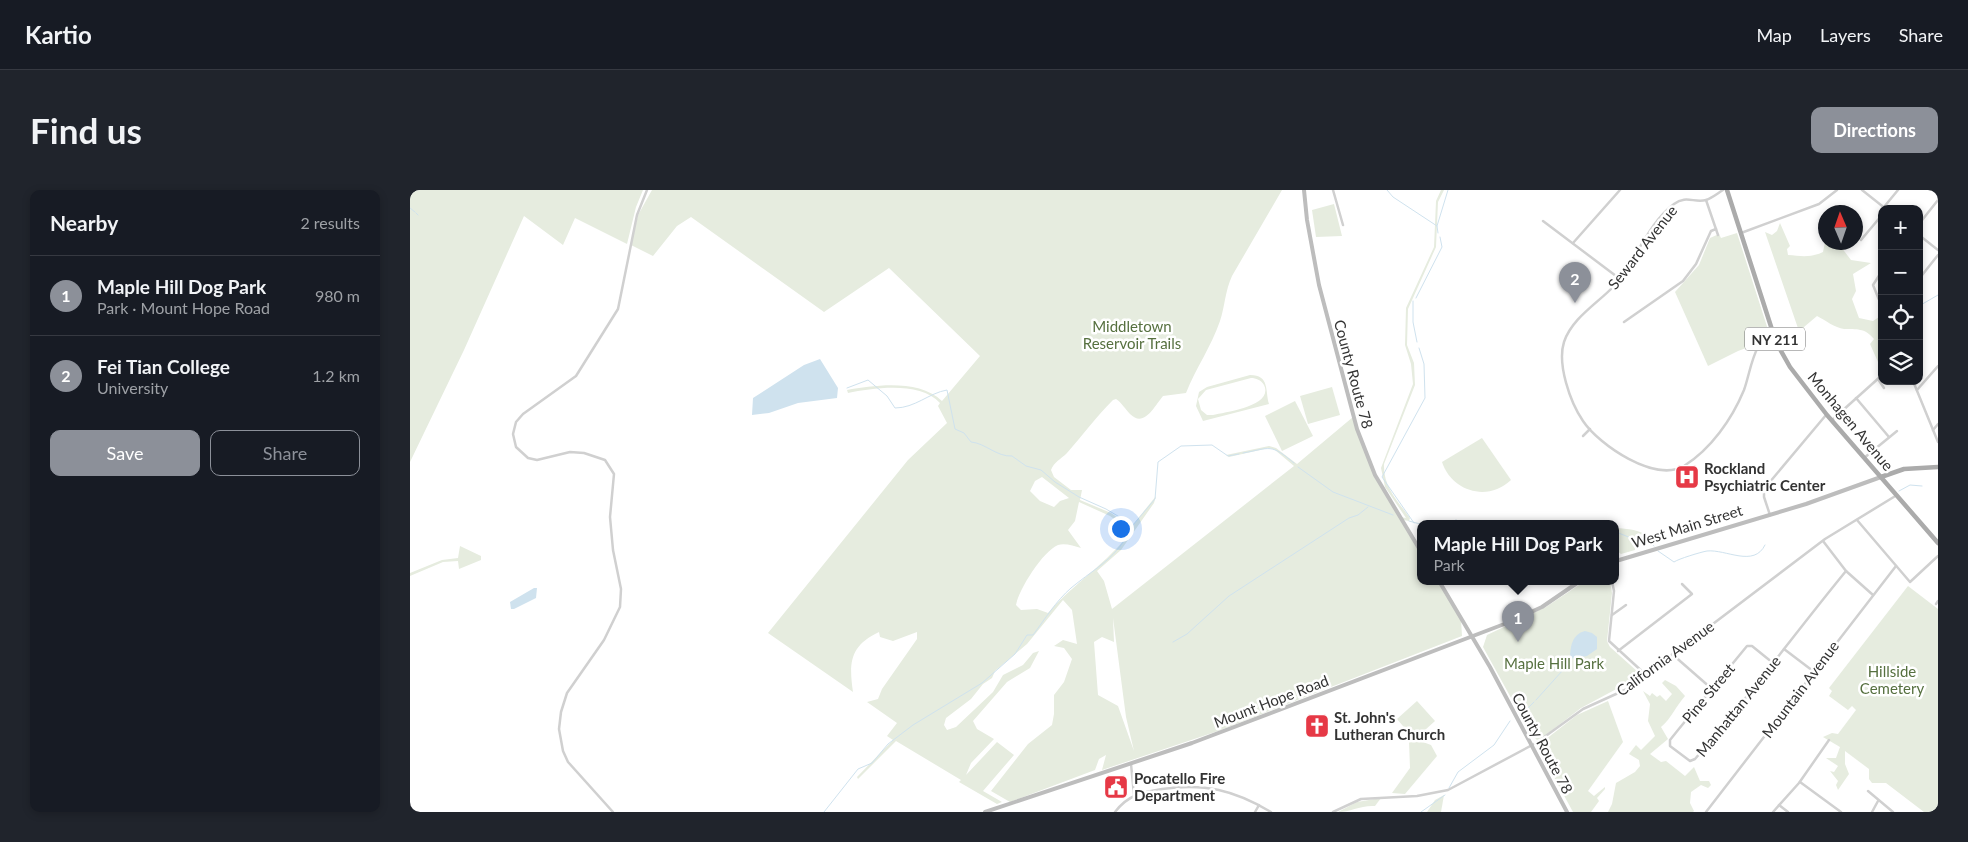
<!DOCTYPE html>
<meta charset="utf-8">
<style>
body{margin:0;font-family:Lato,sans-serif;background:#20242c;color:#f1f3f6}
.controls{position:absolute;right:15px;top:15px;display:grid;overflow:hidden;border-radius:10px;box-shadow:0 2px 8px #0003}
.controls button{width:45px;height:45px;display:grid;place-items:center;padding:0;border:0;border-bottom:1px solid #363941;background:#171b24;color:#f1f3f6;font:25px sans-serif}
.compass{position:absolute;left:1408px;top:15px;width:45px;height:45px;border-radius:50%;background:#171b24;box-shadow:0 2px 8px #0003;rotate:358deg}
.you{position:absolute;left:710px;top:338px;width:18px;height:18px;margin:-12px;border:4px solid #fff;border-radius:50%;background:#1a73e8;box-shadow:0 0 0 8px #1a73e833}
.badge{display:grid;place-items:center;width:32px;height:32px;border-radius:50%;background:#8c9099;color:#fff;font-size:16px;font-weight:700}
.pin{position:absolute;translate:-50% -41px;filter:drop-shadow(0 1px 2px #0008)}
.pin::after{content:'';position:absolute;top:26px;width:18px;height:15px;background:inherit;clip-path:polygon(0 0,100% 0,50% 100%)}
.popup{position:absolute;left:1007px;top:330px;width:202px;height:65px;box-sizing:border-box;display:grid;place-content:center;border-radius:10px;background:#171b24;filter:drop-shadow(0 1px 4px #0005);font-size:16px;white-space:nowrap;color:#9ea1a6}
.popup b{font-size:19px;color:#f1f3f6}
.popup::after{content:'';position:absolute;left:50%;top:100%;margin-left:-10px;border:10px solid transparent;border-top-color:#171b24}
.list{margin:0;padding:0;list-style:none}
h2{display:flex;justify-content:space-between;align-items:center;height:65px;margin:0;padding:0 20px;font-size:21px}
h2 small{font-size:16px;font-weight:400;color:#9ea1a6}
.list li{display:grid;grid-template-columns:32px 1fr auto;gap:15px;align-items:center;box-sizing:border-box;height:80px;padding:0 20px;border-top:1px solid #363941}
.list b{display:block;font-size:19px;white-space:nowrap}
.list p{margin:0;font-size:16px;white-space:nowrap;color:#9ea1a6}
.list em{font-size:16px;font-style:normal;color:#9ea1a6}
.actions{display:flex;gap:10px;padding:15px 20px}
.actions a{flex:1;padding:11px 0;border:1px solid #8c9099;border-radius:10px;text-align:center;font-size:18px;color:#8c9099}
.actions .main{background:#8c9099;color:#fff}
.icon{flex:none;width:28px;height:28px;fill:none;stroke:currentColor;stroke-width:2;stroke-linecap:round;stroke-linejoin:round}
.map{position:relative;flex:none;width:1528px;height:622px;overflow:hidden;border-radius:10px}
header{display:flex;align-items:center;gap:30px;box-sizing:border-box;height:70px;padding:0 25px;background:#171b24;border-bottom:1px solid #363941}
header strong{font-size:24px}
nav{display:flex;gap:28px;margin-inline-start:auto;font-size:18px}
.intro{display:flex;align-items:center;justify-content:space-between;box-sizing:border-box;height:120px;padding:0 30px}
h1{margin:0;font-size:35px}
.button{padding:12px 22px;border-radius:10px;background:#8c9099;color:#fff;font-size:18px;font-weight:700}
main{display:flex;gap:30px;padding:0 30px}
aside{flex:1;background:#171b24;border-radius:10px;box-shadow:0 2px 8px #0003}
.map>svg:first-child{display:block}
</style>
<header>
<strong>Kartio</strong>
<nav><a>Map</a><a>Layers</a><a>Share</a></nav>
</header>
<div class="intro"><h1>Find us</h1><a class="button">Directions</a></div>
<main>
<aside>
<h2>Nearby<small>2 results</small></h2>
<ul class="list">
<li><span class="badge">1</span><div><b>Maple Hill Dog Park</b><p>Park · Mount Hope Road</p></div><em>980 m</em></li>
<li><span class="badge">2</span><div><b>Fei Tian College</b><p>University</p></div><em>1.2 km</em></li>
</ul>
<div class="actions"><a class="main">Save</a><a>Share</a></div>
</aside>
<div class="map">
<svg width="1528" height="622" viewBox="0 0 1528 622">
<rect width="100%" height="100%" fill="#fff"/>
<g fill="#e6ecdf" fill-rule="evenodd">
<polygon points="0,0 233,0 226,17 217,54 165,28 153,55 114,26 54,160 0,272"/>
<path d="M242 0H872L822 86C815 101 815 116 810 131 801 157 786 178 776 203L753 206C744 217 734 238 720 224 715 219 712 213 706 209L703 210C686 227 672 246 657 263 651 269 644 272 641 280L644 287 661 300H672L670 310 701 323 721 337 746 306 744 313 711 360 687 381 694 391 702 419 884 276 865 260 859 258 819 267 816 265 859 256 866 258 887 274 943 227 963 281 990 327 996 328 975 297 971 278 1003 194 1001 174 995 155 996 118 1024 57 1026 11 1031 0H1034L1028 12 1026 57 998 119 997 155 1004 173 1005 195 974 274C973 297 988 311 1000 328L999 331 993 330 1010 359V391H1029L1051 430 1052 446 808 541 692 580 696 565 689 569 685 580 600 612 581 601 618 554 642 535 644 524V505L654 492 662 469 654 458 644 456 653 450 667 454 662 420 653 410 617 454 585 481 582 488 573 494 561 509 536 528 534 535 537 540 546 537 583 502 593 485 613 475 623 463 629 461 620 478 597 492 563 531 567 539 584 549 561 573 556 585 587 552 604 565 573 601 592 612 587 614 549 592 551 590 486 551 448 589 447 587 483 550 477 546 487 533 457 512 468 509 472 499 507 449V442L483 451 470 447 469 442C439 456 439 474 443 502L358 443 498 270 537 233 528 216 530 213C510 191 464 198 438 203L437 200C466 195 509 189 532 211L570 166 479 78 414 122 281 27 267 36 243 66 221 55 228 25ZM632 287 659 308 650 311 644 317 630 311 620 301 625 291ZM669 312 700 326 721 341C698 373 664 393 638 423L627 419 611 420 606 415C609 399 633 361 648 355 655 353 664 356 671 358L658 340 665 331ZM703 428 716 527 724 561 708 516 688 505 684 452 692 447 704 452Z"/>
<polygon points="924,14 932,46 906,47 902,20"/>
<path d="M1370 33 1380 56 1377 59 1378 65C1391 66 1400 68 1413 62L1415 52 1428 53 1441 70 1461 73 1443 84 1446 101 1442 109 1449 128 1463 131 1472 125V181L1460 154 1464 149C1454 137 1447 140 1434 139 1425 138 1415 130 1407 126L1394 137 1391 147 1355 42 1362 45 1367 41Z"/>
<polygon points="1327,43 1361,149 1328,161 1298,176 1265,102 1289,75 1300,48 1309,44 1311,48"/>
<path d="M840 185C860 185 855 201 859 214L793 231 786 216 789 202 797 197ZM841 188C846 188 851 190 854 195 864 216 816 222 803 225H797L791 220 788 209 796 200Z"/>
<polygon points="922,197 930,225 898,234 890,206"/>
<polygon points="885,211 903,246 872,261 855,226"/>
<path d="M1072 248 1101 290C1078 312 1042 302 1032 272Z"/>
<path d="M1206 338C1217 339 1231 339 1239 348L1238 350 1225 352V360L1211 364 1206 360Z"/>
<polygon points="50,356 71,366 71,370 49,379 48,371 33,372 0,386 0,383 32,370 48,368"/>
<polygon points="1175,391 1200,391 1202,403 1197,451 1200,457 1228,482 1212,496 1171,518 1128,551 1121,544 1073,457 1077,445 1136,417"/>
<polygon points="1498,396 1528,419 1528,622 1514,622 1476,593 1462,593 1459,589 1459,579 1435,561 1435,574 1439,584 1428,600 1426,595 1428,591 1420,581 1424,582 1428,576 1416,568 1426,568 1430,557 1413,547 1422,543 1428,544 1446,520 1442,516 1438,520 1419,506 1422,501 1419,498"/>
<path d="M1255 490 1266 496 1275 506C1266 516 1261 529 1251 537L1258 549 1240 564 1251 572 1256 571 1275 586 1284 577 1290 591H1299L1301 595 1298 598 1291 595 1281 602 1280 613 1284 621 1283 622H1198L1202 614 1206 593 1225 582 1230 576 1229 570 1219 564 1226 555 1231 560 1245 546 1238 531 1240 514 1233 501 1240 506 1242 503 1247 507 1250 505 1256 511 1262 504 1252 493Z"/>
<polygon points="1007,511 1025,531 1005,549 1021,555 1027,566 995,604 982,603 1000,578 999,551 1004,549 987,529"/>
<polygon points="1198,511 1213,552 1178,601 1184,606 1195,597 1195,599 1187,608 1189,611 1181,622 1163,622 1132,565 1131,553 1167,525"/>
<polygon points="1034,605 1031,622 1017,622 1025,610"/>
<path d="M971 608 965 616C951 615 940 622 928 622L947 612Z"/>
</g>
<g fill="#cfe2ee">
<polygon points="410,169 428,198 427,208 388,213 359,223 342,225 343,208 394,175"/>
<polygon points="124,398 127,398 126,408 104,419 101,419 100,412"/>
<path d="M1175 441 1182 443 1187 447V459L1177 466 1160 469C1160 457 1162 444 1175 441Z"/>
</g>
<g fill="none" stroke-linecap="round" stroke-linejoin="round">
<g stroke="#cfe2ee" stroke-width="1">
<polyline points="977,0 983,7 1027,36"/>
<polyline points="0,18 5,22"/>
<polyline points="6,23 8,25"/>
<polyline points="1028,43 1027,36 1038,0"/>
<polyline points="1006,108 1032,57 1030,47"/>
<polyline points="1003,111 1003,132 1007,152"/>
<polyline points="1509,116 1528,105"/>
<path d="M437 198 458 190 477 206 485 218C505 218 519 203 537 200L545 239 554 243 561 252C575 253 587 267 602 266L616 276 631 280 645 292 669 307 696 319 723 335 745 309 748 272 771 256 802 255 818 266 829 264"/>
<path d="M833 263C861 258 860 253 884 273"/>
<polyline points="888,277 923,302 983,325"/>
<polyline points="1489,301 1500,295 1512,296"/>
<polyline points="999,331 1010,334"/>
<polyline points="1004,333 972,287 1015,208 1014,174 1009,158"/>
<polyline points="1015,333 1020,333"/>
<polyline points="1037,333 1046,330 1054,333"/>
<polyline points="1206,342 1221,348 1236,349 1244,356"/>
<path d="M1248 361 1264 372C1268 369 1291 362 1297 361 1316 359 1344 378 1355 355"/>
<polyline points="763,452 777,444 819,406 939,328 948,325 958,317"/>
<polyline points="1126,510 1153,480"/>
<polyline points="1111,525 1124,512"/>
<polyline points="1039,598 1048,582 1084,555 1100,531"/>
<path d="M414 622 448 579 462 573 478 554 503 535 572 493 605 464 617 445H623C635 429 646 411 661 398 689 375 705 370 723 336"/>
<polyline points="1011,622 1035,605"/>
</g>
<g stroke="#d0d0d0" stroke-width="2.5">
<polyline points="923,0 933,35"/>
<path d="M1313 0C1308 3 1302 8 1296 10 1284 13 1276 5 1264 14 1237 34 1226 71 1204 96 1188 113 1162 128 1154 152 1147 174 1160 212 1173 231 1189 255 1245 293 1274 276 1301 259 1322 229 1334 200 1339 186 1341 170 1348 157"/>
<polyline points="1452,0 1476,19"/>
<polyline points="1296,10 1308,45"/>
<polyline points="1474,17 1488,0"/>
<polyline points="1133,31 1210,89"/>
<polyline points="1509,34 1528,10"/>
<polyline points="1331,43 1409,14 1427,0"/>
<polyline points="1509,45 1528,60"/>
<polyline points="1451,50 1472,25"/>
<polyline points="1163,53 1210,0"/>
<polyline points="1472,81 1463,95 1472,117"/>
<polyline points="1509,89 1528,65"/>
<polyline points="1214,132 1273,91 1286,74 1301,41 1306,39"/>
<polyline points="1468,189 1474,198"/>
<polyline points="1503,191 1528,252"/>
<polyline points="1507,200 1528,176"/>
<polyline points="1446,208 1479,247"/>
<polyline points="1422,230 1471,186"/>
<polyline points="1523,240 1528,234"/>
<polyline points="1173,246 1180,239"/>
<polyline points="1454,268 1487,241"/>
<polyline points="1360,325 1354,307 1354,299 1416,225"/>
<polyline points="1447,330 1500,392 1528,366"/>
<polyline points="1413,351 1436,381 1463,405"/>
<polyline points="1202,391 1204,401 1199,451 1235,484"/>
<polyline points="1526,414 1528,411"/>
<polyline points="1202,425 1216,415"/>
<polyline points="1374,459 1403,481"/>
<polyline points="1208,461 1282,404 1272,394"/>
<polyline points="1262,464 1302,499"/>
<path d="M1363 473 1342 456H1337L1268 540 1260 550V556L1280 571 1285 569C1338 508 1385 443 1436 381"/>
<polyline points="721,574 724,605"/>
<polyline points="1390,592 1431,622"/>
<polyline points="1458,601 1483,622"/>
<polyline points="1369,615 1378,622"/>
<polyline points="203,622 158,572 153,561 149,539 151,522 157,503 194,450 210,417 211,399 203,360 200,327 204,284 195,270 174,263 160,262 127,270 118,268 106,257 103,244 106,232 113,224 166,186 208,119 227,25 237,0"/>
<path d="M705 622C718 605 732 602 752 599 795 593 824 600 861 622"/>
<polyline points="845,622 849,615"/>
<polyline points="923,622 951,609 1007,606 1038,600 1126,553 1173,519 1217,499 1415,349 1487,305"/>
<polyline points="1296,622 1486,376"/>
<polyline points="1363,622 1389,593 1419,550"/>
<polyline points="1462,622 1468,611"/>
</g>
<g stroke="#bdbdbd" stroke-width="4">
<polyline points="894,0 897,30 909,95 947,239 965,285 1010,360"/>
<polyline points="1206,371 1396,314 1471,287"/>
<polyline points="1029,391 1080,477 1157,622"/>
<polyline points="575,622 782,553 1097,433 1132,417 1170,391"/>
</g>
<g stroke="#ababab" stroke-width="4.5">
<polyline points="1317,0 1366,152 1380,177 1417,225 1528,353"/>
<polyline points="1471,287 1494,279 1528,277"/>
</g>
</g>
<defs>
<symbol id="hospital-square" viewBox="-11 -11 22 22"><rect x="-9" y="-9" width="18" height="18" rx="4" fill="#e63946" stroke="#fff"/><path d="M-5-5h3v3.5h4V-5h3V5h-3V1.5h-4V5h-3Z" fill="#fff"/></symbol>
<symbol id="church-square" viewBox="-11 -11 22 22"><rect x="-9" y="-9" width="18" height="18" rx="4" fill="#e63946" stroke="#fff"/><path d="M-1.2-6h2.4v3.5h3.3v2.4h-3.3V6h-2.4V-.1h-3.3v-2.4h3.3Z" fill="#fff"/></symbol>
<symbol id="civic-square" viewBox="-11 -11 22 22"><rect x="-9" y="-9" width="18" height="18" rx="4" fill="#e63946" stroke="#fff"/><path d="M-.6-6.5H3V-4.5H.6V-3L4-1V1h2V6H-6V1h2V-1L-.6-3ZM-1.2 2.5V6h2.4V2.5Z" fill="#fff"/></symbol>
</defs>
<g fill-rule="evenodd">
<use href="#hospital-square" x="1263" y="273" width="28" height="28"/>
<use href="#church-square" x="893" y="522" width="28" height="28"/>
<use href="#civic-square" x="692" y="583" width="28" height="28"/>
</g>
<g text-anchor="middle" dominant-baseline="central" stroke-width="5" stroke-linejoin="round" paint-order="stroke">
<rect fill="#fff" stroke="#707070" stroke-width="1" x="1335" y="137.5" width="60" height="23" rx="4"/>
<g font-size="14" font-weight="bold" fill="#333">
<text x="1365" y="149">NY 211</text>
</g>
<g font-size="15" fill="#333" stroke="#fff">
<text transform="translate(1232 57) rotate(-52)">Seward Avenue</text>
<text transform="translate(944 184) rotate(75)">County Route 78</text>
<text transform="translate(1441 231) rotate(50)">Monhagen Avenue</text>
<text transform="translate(1277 336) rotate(-17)">West Main Street</text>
<text transform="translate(1255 468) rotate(-36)">California Avenue</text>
<text transform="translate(1390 499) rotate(-53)">Mountain Avenue</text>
<text transform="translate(1298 503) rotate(-50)">Pine Street</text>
<text transform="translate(861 511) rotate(-21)">Mount Hope Road</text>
<text transform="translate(1328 516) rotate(-51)">Manhattan Avenue</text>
<text transform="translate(1133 553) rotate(62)">County Route 78</text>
</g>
<g font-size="15" fill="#56703f" stroke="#fff">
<text x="722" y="136">Middletown<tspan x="722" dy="17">Reservoir Trails</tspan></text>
<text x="1144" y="473">Maple Hill Park</text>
<text x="1482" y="481">Hillside<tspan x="1482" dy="17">Cemetery</tspan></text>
</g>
<g font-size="15" font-weight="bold" fill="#333" stroke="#fff" text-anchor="start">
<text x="1294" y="278">Rockland<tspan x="1294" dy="17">Psychiatric Center</tspan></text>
<text x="924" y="527">St. John's<tspan x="924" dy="17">Lutheran Church</tspan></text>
<text x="724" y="588">Pocatello Fire<tspan x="724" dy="17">Department</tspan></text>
</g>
</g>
</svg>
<div class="controls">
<button>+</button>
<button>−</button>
<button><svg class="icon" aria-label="locate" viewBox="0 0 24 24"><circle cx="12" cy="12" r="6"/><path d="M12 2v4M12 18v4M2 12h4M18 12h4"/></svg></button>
<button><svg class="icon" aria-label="layers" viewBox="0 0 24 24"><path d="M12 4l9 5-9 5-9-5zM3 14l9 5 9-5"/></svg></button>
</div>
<svg class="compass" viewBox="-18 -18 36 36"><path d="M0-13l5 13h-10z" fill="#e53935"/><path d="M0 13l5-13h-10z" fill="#9ea1a6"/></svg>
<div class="you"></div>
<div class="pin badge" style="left:1108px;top:452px">1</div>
<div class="popup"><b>Maple Hill Dog Park</b>Park</div>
<div class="pin badge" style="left:1165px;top:113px">2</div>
</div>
</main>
